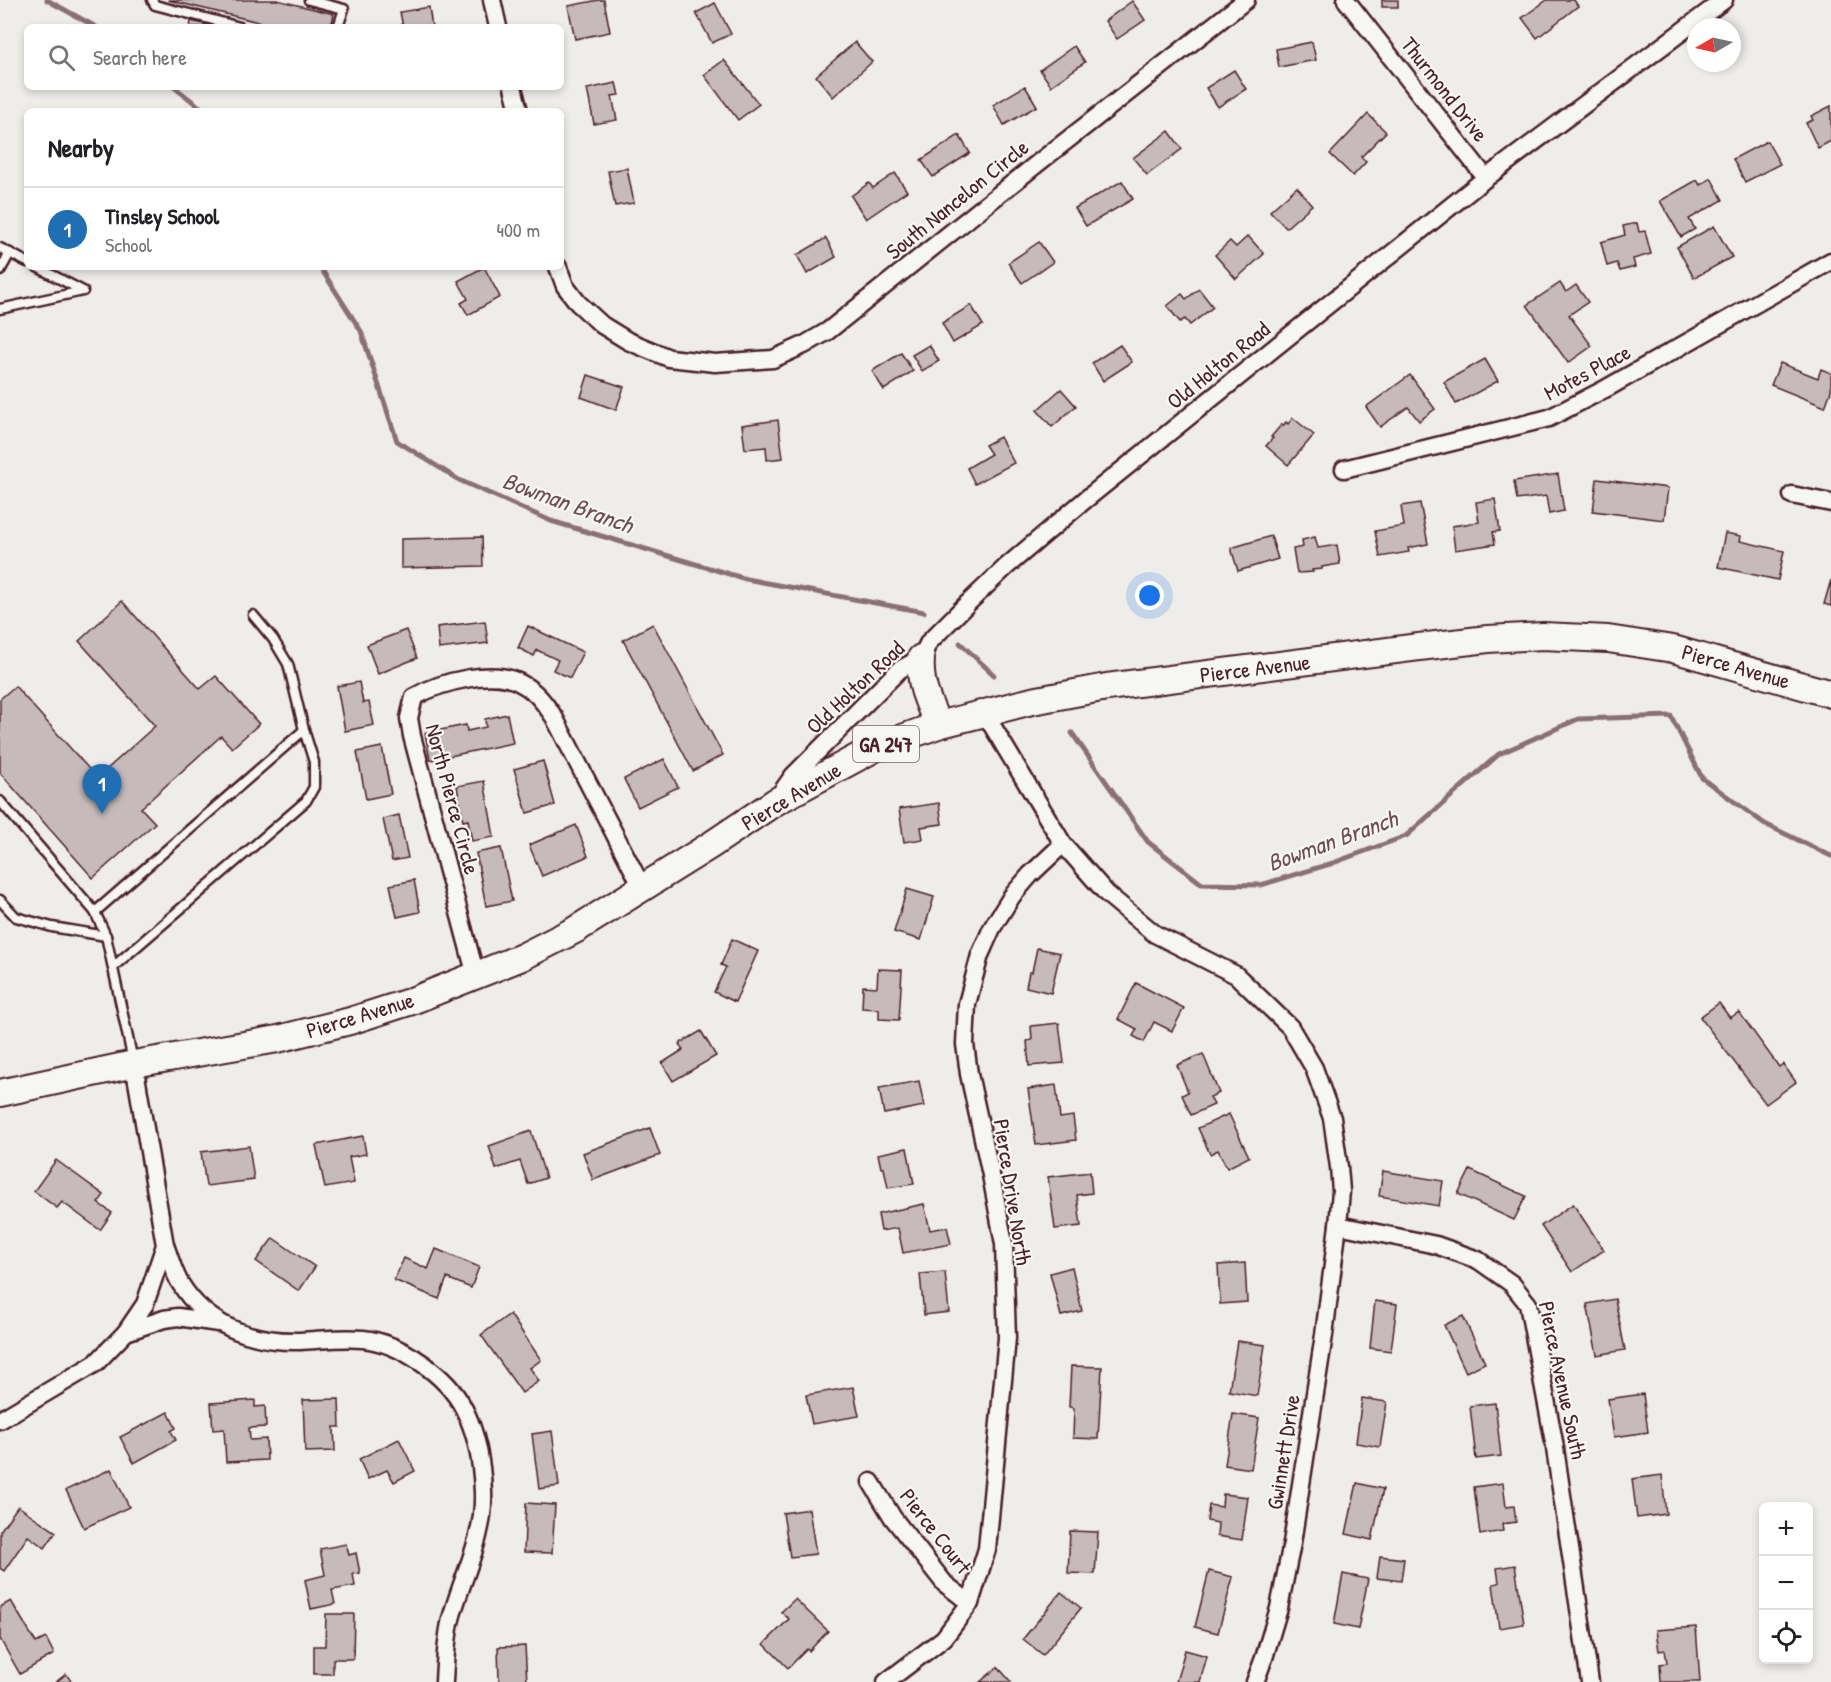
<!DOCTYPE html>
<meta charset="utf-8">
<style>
body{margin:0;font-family:"Patrick Hand",sans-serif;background:#f6f6f6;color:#202124}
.controls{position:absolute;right:18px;bottom:18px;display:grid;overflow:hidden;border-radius:9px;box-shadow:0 3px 9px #0003}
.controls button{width:54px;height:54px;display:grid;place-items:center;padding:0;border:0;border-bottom:2px solid #e0e0e0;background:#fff;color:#202124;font:30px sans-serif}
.compass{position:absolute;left:1687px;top:18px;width:54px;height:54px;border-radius:50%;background:#fff;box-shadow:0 3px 9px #0003;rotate:261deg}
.you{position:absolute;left:1150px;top:596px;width:21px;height:21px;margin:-15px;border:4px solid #fff;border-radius:50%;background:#1a73e8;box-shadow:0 0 0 9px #1a73e833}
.badge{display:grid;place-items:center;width:39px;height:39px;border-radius:50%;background:#1f6fb2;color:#fff;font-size:20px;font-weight:700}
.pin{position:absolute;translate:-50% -50px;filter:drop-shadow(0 2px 3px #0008)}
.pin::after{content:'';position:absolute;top:32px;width:21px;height:18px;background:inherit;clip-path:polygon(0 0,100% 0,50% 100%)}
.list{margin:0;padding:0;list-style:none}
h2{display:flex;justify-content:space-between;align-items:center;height:78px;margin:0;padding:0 24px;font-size:26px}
h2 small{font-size:20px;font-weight:400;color:#757577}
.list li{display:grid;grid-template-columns:39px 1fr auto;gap:18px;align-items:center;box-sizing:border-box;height:84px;padding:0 24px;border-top:2px solid #e0e0e0}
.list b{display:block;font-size:22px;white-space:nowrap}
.list p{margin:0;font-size:20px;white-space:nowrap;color:#757577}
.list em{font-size:20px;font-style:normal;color:#757577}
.icon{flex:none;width:33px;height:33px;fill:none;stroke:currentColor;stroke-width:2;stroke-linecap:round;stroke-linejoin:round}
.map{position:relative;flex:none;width:1831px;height:1682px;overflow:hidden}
.search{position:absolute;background:#fff;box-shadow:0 3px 9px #0003;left:24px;top:24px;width:540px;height:66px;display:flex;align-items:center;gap:15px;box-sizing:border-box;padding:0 21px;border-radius:9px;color:#757577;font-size:22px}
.panel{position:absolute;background:#fff;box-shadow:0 3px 9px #0003;left:24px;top:108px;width:540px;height:162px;border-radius:9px}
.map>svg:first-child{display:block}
</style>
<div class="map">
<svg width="1831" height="1682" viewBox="0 0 1831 1682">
<rect width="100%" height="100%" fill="#efedea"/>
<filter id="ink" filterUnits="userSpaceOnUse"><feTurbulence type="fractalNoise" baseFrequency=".0167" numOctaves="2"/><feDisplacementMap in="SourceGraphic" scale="12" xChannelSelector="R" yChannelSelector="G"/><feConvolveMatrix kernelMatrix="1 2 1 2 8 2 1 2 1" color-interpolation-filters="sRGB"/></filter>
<g filter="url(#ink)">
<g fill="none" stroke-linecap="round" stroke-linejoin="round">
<g stroke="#8a6f74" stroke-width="5">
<polyline points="47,0 96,27"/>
<polyline points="174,87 205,111"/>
<polyline points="320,267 361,331 397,441 459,480 551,521 746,579 924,612"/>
<polyline points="960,643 994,675"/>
<polyline points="1072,733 1148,842 1202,884 1261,885 1333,863 1406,836 1499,754 1578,719 1671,716 1702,778 1765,824 1831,856"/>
</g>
</g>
<g fill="#c6babb" stroke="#4a1f2b" stroke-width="1.5">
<polygon points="168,0 277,0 334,14 331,27 279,27"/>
<polygon points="599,0 604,0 610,32 575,39 568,6"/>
<rect x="1382" y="0" width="16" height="7"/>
<polygon points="1547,0 1574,0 1578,6 1537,38 1522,18"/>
<polygon points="1132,1 1145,20 1117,39 1105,21"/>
<polygon points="715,3 731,34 712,43 696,13"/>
<polygon points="429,7 432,27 403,27 400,12"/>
<polygon points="191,21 217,27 190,27"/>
<polygon points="855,42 872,62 833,97 816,76"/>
<polygon points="1312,42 1316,60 1279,67 1276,49"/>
<polygon points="1074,46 1085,62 1051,86 1040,70"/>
<polygon points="724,60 759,104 738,120 704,75"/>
<polygon points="1234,70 1246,89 1218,107 1206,88"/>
<polygon points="616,83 619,95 612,96 617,120 594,124 587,89"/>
<polygon points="1025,86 1037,106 1004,125 993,105"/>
<polygon points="1831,106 1831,141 1818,148 1806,123 1813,120 1811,116"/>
<polygon points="1368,114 1386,132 1361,157 1366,162 1353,176 1330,154"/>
<polygon points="1169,131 1182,149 1147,175 1133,158"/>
<polygon points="959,135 970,153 933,177 921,160"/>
<polygon points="1767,141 1780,164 1745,182 1733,159"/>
<polygon points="627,168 634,203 615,206 608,171"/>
<polygon points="895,173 907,191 866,219 851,196 869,183 873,188"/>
<polygon points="1711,178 1723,200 1689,219 1695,229 1681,237 1660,201 1697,180 1700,185"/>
<polygon points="1122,181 1133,199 1086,226 1075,208"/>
<polygon points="1297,187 1312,205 1286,228 1270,211"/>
<polygon points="1637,223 1639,232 1645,231 1651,254 1633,259 1635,267 1620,271 1617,263 1607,266 1601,242 1625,235 1623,226"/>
<polygon points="1714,226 1732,257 1694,278 1677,247"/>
<polygon points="1248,236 1264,254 1236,279 1215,255 1230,241 1236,247"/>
<polygon points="826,238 836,257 807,274 797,255"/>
<polygon points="1039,242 1053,262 1022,283 1008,263"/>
<polygon points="484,267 500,297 468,315 461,303 468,299 458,281"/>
<polygon points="1560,283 1566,292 1576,285 1588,302 1569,315 1592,346 1568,363 1527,305"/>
<polygon points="1199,289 1213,307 1190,325 1185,319 1180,322 1167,306 1182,294 1186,299"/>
<polygon points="971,305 983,325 953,343 942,323"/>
<polygon points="929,345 939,361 922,371 912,355"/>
<polygon points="1120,345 1132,362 1103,381 1092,363"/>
<polygon points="901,353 913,371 884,390 872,371"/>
<polygon points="1485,359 1498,381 1456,404 1444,382"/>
<polygon points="1780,363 1818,378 1821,369 1831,373 1831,391 1825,407 1771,385"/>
<polygon points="588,375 624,387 616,410 581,397"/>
<polygon points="1410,375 1435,409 1419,421 1408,407 1380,427 1366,407"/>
<polygon points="1061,389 1076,406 1052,427 1037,410"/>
<polygon points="1293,418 1314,435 1288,465 1266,446 1273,438 1271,437 1282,424 1283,426 1286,422 1288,424"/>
<polygon points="778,420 783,458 767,460 766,447 745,449 742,425"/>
<polygon points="1000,437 1014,463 975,484 967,468 991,454 985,445"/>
<polygon points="1558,474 1564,511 1549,514 1546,496 1517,500 1514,481"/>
<polygon points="1597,479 1668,488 1664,520 1593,511"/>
<polygon points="1495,499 1500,531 1493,532 1495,544 1455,550 1452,526 1479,522 1476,502"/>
<polygon points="1420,503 1428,544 1408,548 1409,552 1380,557 1375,531 1404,526 1401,506"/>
<polygon points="1725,533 1741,536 1740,541 1784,551 1778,580 1718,567"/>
<polygon points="1271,536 1278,559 1238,571 1231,548"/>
<polygon points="482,537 483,566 401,568 401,539"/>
<polygon points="1315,537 1318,548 1337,545 1340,564 1322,567 1322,569 1312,570 1313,572 1297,573 1293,549 1303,547 1302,540"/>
<polygon points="1831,580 1831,606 1824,604"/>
<polygon points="122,601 200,689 216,676 259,724 232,748 221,736 141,808 155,823 93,878 0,773 0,699 15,686 97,778 155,726 79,641"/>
<polygon points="485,621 488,643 439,649 437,627"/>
<polygon points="653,624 723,755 693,771 623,640"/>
<polygon points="528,626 583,652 570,678 553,670 558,660 537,650 534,656 518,648"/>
<polygon points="406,630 417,658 378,674 367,645"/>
<polygon points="359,682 363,703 369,702 374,725 345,731 337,686"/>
<polygon points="507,714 513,743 430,760 425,733 466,725 467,731 486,727 485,719"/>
<polygon points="382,747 391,794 366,799 357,752"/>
<polygon points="664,759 678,787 638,807 624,779"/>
<polygon points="543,761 555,805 527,813 514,769"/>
<polygon points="484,781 494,837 472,841 468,820 463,821 457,786"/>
<polygon points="939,803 942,824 921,827 923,839 904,842 899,809"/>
<polygon points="399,815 408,858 392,861 383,819"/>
<polygon points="576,825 588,856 542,876 529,845"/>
<polygon points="501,848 512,901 486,906 476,853"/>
<polygon points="414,880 420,912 397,917 390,885"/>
<polygon points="907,889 934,897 921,940 894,932"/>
<polygon points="732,939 758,951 735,1002 714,992 726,967 721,965"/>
<polygon points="1037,948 1060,953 1051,993 1026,987 1029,972 1032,972"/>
<polygon points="878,969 902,970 899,1020 879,1019 879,1009 862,1008 863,986 877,987"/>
<polygon points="1136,983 1184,1008 1172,1031 1154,1022 1144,1042 1133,1036 1137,1029 1118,1019"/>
<polygon points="1719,1003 1730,1018 1739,1012 1779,1067 1783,1064 1796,1082 1766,1104 1700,1017"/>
<polygon points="1059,1023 1064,1063 1029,1066 1027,1041 1032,1040 1031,1026"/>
<polygon points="701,1031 716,1056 673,1081 662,1063 683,1050 679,1044"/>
<polygon points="1203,1054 1219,1093 1210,1097 1214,1105 1191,1115 1182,1095 1188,1092 1177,1065"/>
<polygon points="919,1081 924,1106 884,1114 879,1088"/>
<polygon points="1056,1085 1060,1118 1073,1116 1076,1140 1036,1145 1028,1089"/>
<polygon points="1229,1114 1249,1157 1227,1168 1218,1150 1210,1154 1198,1128"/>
<polygon points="650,1128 660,1155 593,1180 583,1153"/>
<polygon points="531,1131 546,1178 528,1184 520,1161 496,1169 489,1146"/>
<polygon points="363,1136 366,1154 349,1157 354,1183 325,1188 316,1145"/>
<polygon points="249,1146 254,1180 206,1186 201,1152"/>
<polygon points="907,1148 914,1184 888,1188 884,1168 881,1168 878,1154"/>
<polygon points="56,1160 104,1195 98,1203 112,1213 100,1230 62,1202 57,1208 34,1191"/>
<polygon points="1470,1170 1526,1196 1514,1220 1458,1194"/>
<polygon points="1383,1171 1443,1181 1439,1206 1379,1196"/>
<polygon points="1090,1172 1092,1193 1077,1195 1081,1226 1055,1229 1048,1177"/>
<polygon points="924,1204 930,1230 947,1227 951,1244 903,1253 898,1228 881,1231 878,1214"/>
<polygon points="1573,1204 1604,1250 1572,1272 1541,1226"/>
<polygon points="273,1238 315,1267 299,1291 256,1261"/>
<polygon points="436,1249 479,1267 471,1288 447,1278 439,1299 394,1280 404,1258 428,1269"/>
<polygon points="1245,1263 1247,1302 1220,1304 1218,1265"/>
<polygon points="1072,1267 1082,1311 1061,1316 1050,1273"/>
<polygon points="945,1272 949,1312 924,1315 920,1274"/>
<polygon points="1615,1299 1625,1350 1597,1355 1587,1304"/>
<polygon points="1375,1301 1397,1304 1391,1351 1370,1348"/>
<polygon points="510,1314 541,1360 530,1368 539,1381 522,1393 481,1335"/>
<polygon points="1463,1316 1485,1363 1466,1372 1444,1325"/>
<polygon points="1237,1341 1265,1345 1257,1396 1229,1391"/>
<polygon points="1071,1366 1102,1367 1098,1439 1073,1438 1074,1408 1069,1407"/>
<polygon points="853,1387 859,1416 812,1424 806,1395"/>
<polygon points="1643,1394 1648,1432 1614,1437 1608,1399"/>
<polygon points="1362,1398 1387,1402 1380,1447 1356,1443"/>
<polygon points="339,1399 340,1427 334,1427 335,1451 305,1452 303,1400"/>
<polygon points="255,1400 255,1407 265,1406 266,1427 249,1428 250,1440 266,1439 267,1460 226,1462 224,1429 213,1430 211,1403"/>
<polygon points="1495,1403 1501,1456 1476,1459 1470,1406"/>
<polygon points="168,1412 176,1428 171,1431 176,1440 134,1463 120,1437"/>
<polygon points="1233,1414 1259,1418 1251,1469 1225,1465"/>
<polygon points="552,1431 559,1486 539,1489 532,1434"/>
<polygon points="399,1439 415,1471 394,1482 387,1470 368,1479 359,1459"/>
<polygon points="111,1469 129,1507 84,1528 66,1490"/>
<polygon points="1662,1475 1666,1514 1637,1518 1632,1479"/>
<polygon points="1357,1483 1383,1489 1372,1540 1346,1534"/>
<polygon points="1503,1483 1506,1507 1514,1506 1516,1522 1502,1524 1503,1531 1480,1535 1474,1487"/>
<polygon points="1223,1494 1248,1497 1242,1540 1217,1536 1218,1523 1207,1521 1209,1505 1222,1507"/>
<polygon points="526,1503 555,1505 552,1553 524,1552"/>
<polygon points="18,1506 56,1532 45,1548 28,1536 4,1571 0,1568 0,1531"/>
<polygon points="809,1509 816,1554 790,1557 783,1513"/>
<polygon points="1070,1531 1098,1532 1095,1574 1068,1573"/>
<polygon points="346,1544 349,1555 356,1553 360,1573 353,1574 355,1586 332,1590 335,1604 311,1609 305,1580 325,1575 320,1549"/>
<polygon points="1380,1556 1404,1559 1401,1581 1377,1578"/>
<polygon points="1515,1565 1524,1624 1499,1628 1493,1584 1499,1583 1497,1568"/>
<polygon points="1209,1571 1233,1577 1218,1633 1195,1627"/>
<polygon points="1343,1574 1368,1579 1358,1629 1334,1624"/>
<polygon points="1061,1592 1081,1608 1043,1655 1023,1639"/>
<polygon points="795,1599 828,1631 809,1651 807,1649 788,1668 764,1644 789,1619 781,1612"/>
<polygon points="11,1601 36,1643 46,1638 54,1654 20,1674 0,1639 0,1607"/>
<polygon points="326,1614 354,1614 353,1659 333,1659 333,1674 314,1674 314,1646 325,1646"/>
<polygon points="1696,1627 1700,1682 1661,1682 1660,1664 1667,1663 1665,1650 1659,1651 1656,1630"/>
<polygon points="525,1646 527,1682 499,1682 498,1647"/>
<polygon points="1185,1650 1207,1656 1200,1682 1176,1682"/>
<polygon points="998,1667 1011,1682 980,1682"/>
<polygon points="66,1674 72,1682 56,1682"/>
</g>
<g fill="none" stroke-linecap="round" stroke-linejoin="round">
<defs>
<g id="service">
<polyline points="152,0 155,5 240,27"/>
<polyline points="309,0 344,9 338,27"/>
<polyline points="0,248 27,262"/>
<polyline points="0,271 10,253"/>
<polyline points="0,309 83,291 37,267"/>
<polyline points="253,615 273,639 288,664 304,730"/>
<polyline points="0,801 95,912 106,936 133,1061"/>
<polyline points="0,900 16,917 52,927 106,936"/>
<polyline points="95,912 304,730 314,762 314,787 306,801 113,967"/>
</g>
<g id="minor">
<polyline points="492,0 498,27"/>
<polyline points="1346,0 1486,178"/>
<polyline points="513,87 519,111"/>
<polyline points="558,267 565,286 578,303 602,325 628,341 669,358 715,363 773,359 804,345 828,331 1038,163 1246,0"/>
<polyline points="1344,469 1549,418 1607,388 1831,261"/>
<polyline points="1792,495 1831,503"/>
<polyline points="984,712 1063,844 1107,894 1155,934 1236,975 1290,1027 1314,1068 1332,1118 1339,1167 1341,1191 1338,1225 1324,1335 1292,1543 1279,1608 1264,1658 1255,1682"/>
<polyline points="778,797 793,776 899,670 921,658 929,642 967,604 1007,566 1085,500 1486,178 1724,0"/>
<path d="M476 976 412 736 409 718 414 697C440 682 495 667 522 684 537 692 545 704 554 717L643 889"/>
<polyline points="1338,1225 1436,1245 1478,1260 1512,1284 1528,1304 1554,1442 1590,1682"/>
<path d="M165 1245C170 1258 173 1271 180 1283 206 1326 251 1342 300 1341 321 1340 342 1337 363 1339 401 1343 447 1375 464 1409 477 1434 482 1465 483 1492 485 1538 462 1576 451 1619 446 1639 445 1661 444 1682"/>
<polyline points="126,1332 164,1319 178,1317 218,1323"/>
<polyline points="0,1420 96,1363 126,1332 145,1304 165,1245 134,1064"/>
<polyline points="871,1482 893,1518 945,1584 970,1603"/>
<polyline points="886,1682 944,1638 970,1603 987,1549 1007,1338 1004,1244 991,1175 969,1074 965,1044 967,1004 980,955 992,928 1012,896 1030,875 1063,844"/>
</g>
<g id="primary">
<path d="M921 658C919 685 928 701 938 725"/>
<polyline points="0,1093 134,1064 278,1039 350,1021 409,1002 522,957 575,930 711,845 775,802 875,748 938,725 1032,701 1107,687 1419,647 1488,639 1543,636 1608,639 1673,649 1831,694"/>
</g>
</defs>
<use href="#service" stroke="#4a1f2b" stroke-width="13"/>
<use href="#minor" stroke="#4a1f2b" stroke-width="21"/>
<use href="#primary" stroke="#4a1f2b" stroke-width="30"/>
<use href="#service" stroke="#f6f6f2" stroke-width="8"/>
<use href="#minor" stroke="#f6f6f2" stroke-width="16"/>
<use href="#primary" stroke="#f6f6f2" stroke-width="26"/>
</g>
</g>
<g text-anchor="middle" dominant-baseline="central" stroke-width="4.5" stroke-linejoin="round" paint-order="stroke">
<rect fill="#f6f6f2" stroke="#7e6067" stroke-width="1.5" x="853" y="726" width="66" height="36" rx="4.5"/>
<g font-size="21" font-weight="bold" fill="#4a1f2b">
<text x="886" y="744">GA 247</text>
</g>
<g font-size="22" fill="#4a1f2b" stroke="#f6f6f2">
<text transform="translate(1445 89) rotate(52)">Thurmond Drive</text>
<text transform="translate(957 199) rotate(-39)">South Nancelon Circle</text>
<text transform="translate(1218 365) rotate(-39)">Old Holton Road</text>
<text transform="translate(1587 372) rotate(-28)">Motes Place</text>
<text transform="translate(1736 666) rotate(16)">Pierce Avenue</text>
<text transform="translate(1255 668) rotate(-7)">Pierce Avenue</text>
<text transform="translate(855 687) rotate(-43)">Old Holton Road</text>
<text transform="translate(791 796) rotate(-31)">Pierce Avenue</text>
<text transform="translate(453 799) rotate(75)">North Pierce Circle</text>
<text transform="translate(360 1015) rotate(-17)">Pierce Avenue</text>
<text transform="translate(1013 1192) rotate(81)">Pierce Drive North</text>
<text transform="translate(1563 1380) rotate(78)">Pierce Avenue South</text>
<text transform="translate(1283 1452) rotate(-81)">Gwinnett Drive</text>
<text transform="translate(936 1531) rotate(52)">Pierce Court</text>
</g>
<g font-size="24" font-style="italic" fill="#6f4e56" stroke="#f6f6f2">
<text transform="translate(568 502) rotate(20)">Bowman Branch</text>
<text transform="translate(1332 840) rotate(-20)">Bowman Branch</text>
</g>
</g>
</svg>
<div class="controls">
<button>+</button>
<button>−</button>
<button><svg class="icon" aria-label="locate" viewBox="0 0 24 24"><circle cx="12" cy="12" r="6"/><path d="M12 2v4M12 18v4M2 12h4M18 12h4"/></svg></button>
</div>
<svg class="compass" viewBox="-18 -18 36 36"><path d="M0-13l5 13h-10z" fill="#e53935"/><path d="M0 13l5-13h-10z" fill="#757577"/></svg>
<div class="you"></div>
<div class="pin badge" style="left:102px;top:814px">1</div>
<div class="search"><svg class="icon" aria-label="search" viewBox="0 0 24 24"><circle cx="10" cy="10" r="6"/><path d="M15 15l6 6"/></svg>Search here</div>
<section class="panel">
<h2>Nearby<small></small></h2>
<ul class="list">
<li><span class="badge">1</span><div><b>Tinsley School</b><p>School</p></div><em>400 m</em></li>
</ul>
</section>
</div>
